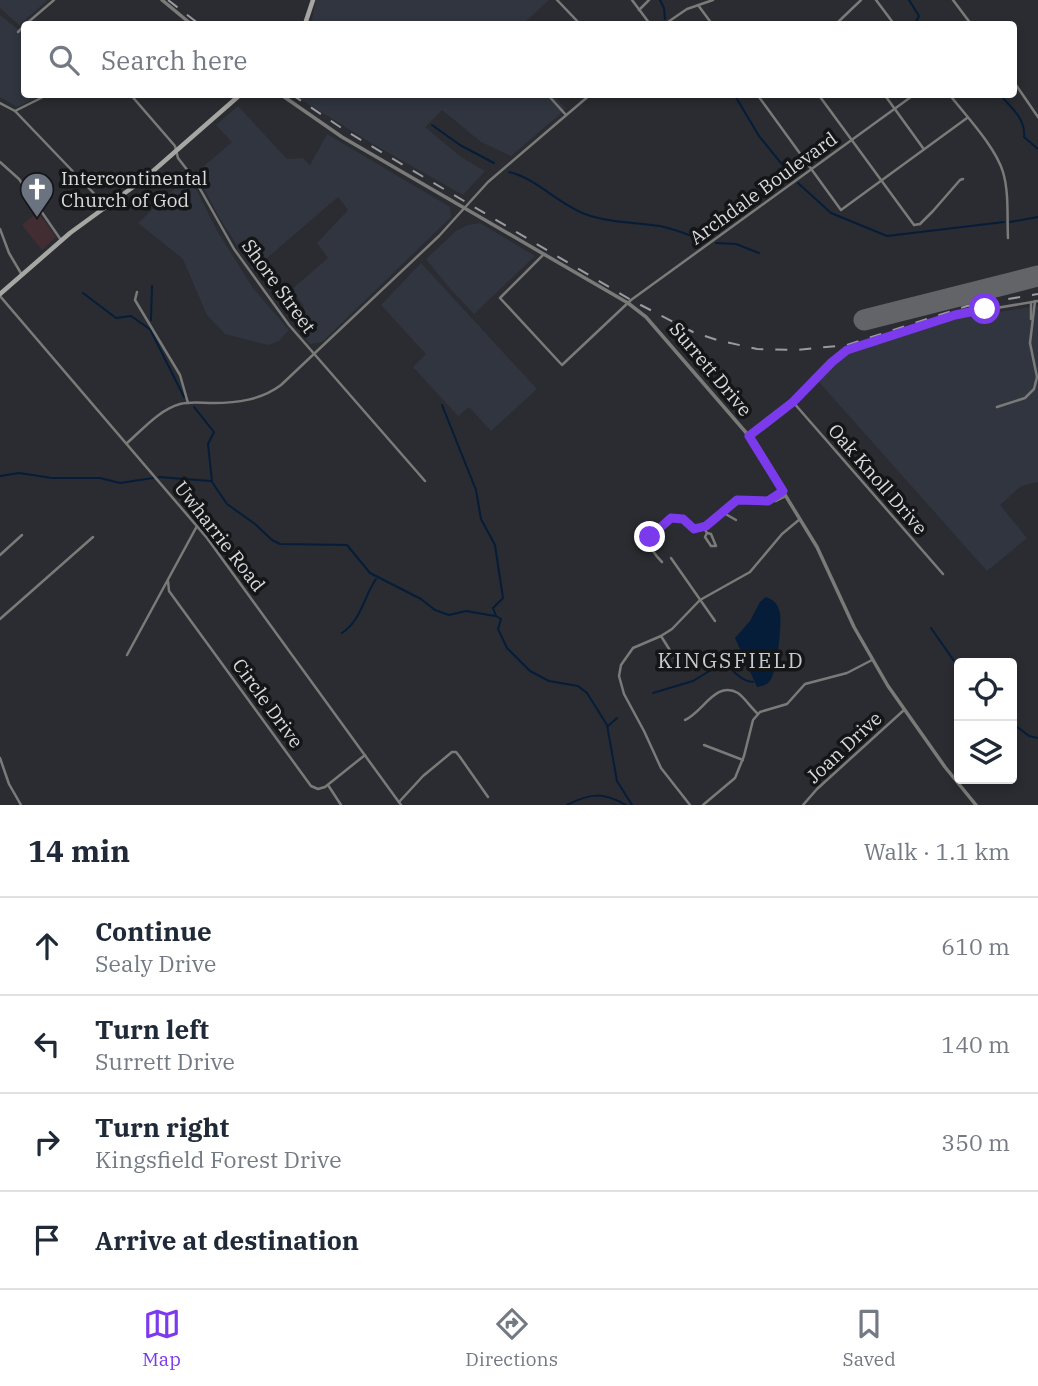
<!DOCTYPE html>
<meta charset="utf-8">
<style>
body{margin:0;font-family:"IBM Plex Serif",serif;background:#f6f6f7;color:#1f2937}
.controls{position:absolute;right:21px;bottom:21px;display:grid;overflow:hidden;border-radius:7px;box-shadow:0 4px 10px #0003}
.controls button{width:63px;height:63px;display:grid;place-items:center;padding:0;border:0;border-bottom:2px solid #e0e1e3;background:#fff;color:#1f2937;font:35px sans-serif}
.stop{position:absolute;width:21px;height:21px;margin:-16px;border:5px solid #7c3aed;border-radius:50%;background:#fff}
.stop.end{background:#7c3aed;border-color:#fff;box-shadow:0 2px 7px #0008}
.list{margin:0;padding:0;list-style:none}
h2{display:flex;justify-content:space-between;align-items:center;height:91px;margin:0;padding:0 28px;font-size:30px}
h2 small{font-size:23px;font-weight:400;color:#747a83}
.list li{display:grid;grid-template-columns:46px 1fr auto;gap:21px;align-items:center;box-sizing:border-box;height:98px;padding:0 28px;border-top:2px solid #e0e1e3}
.list b{display:block;font-size:26px;white-space:nowrap}
.list p{margin:0;font-size:23px;white-space:nowrap;color:#747a83}
.list em{font-size:23px;font-style:normal;color:#747a83}
.icon{flex:none;width:38px;height:38px;fill:none;stroke:currentColor;stroke-width:2;stroke-linecap:round;stroke-linejoin:round}
.map{position:relative;flex:none;width:1038px;height:805px;overflow:hidden}
.search{position:absolute;background:#fff;box-shadow:0 4px 10px #0003;left:21px;right:21px;top:21px;height:77px;display:flex;align-items:center;gap:18px;box-sizing:border-box;padding:0 24px;border-radius:7px;color:#747a83;font-size:26px}
.sheet{height:483px;background:#fff}
nav{display:flex;justify-content:space-around;align-items:center;box-sizing:border-box;height:98px;border-top:2px solid #e0e1e3;background:#fff;font-size:19px;color:#747a83}
nav a{display:grid;justify-items:center;gap:4px}
nav .on{color:#7c3aed}
.map>svg:first-child{display:block}
</style>
<div class="map">
<svg width="1038" height="805" viewBox="0 0 1038 805">
<rect width="100%" height="100%" fill="#2a2c31"/>
<polygon fill="#412d32" points="38,212 56,237 42,250 22,225"/>
<g fill="#30353f">
<polygon points="0,0 48,0 19,25 0,8"/>
<polygon points="316,0 549,0 523,24 311,24"/>
<polygon points="0,15 24,34 24,94 42,95 17,107 0,97"/>
<polygon points="294,95 553,95 566,109 511,156 481,142 442,110 425,127 461,157 485,171 463,195 371,143"/>
<polygon points="238,106 287,159 303,158 310,165 327,134 450,207 451,217 322,342 310,344 294,325 304,306 291,290 328,258 317,243 348,210 338,197 253,270 220,219 196,173 232,142 216,125"/>
<polygon points="189,175 216,229 253,288 289,330 279,341 268,345 225,334 207,315 183,259 138,223"/>
<polygon points="480,223 535,256 474,314 452,291 426,259 456,231 468,225"/>
<polygon points="421,263 537,389 491,431 469,407 458,416 413,367 426,354 381,305"/>
<polygon points="1038,306 1038,482 1021,486 1000,505 1027,538 987,571 819,382 840,358 859,349 953,319"/>
</g>
<path fill="#051d38" d="M766 597C774 600 778 604 780 613 782 624 777 670 771 679 768 685 763 686 757 687L735 638 750 621 760 602Z"/>
<g fill="none" stroke-linecap="round" stroke-linejoin="round">
<g stroke="#051d38" stroke-width="2">
<polyline points="660,0 664,8 665,19"/>
<polyline points="909,0 919,16 915,24"/>
<polyline points="734,94 759,136 793,178"/>
<path d="M999 94C1011 107 1026 119 1024 137L1038 149"/>
<polyline points="432,125 460,145 494,163"/>
<path d="M509 172C536 178 558 204 585 214 609 223 634 222 660 226 675 229 691 236 706 241"/>
<polyline points="798,183 831,213 887,236 1004,222"/>
<polyline points="1010,222 1038,217"/>
<polyline points="716,243 736,244 759,253"/>
<polyline points="83,293 116,318 131,316 151,330"/>
<polyline points="151,320 152,286"/>
<polyline points="151,331 184,397"/>
<polyline points="442,405 476,490 481,519 495,545 503,598 493,608 496,616 501,619 498,629 507,648 530,671 549,681 578,686 587,693 607,725 617,781 632,805"/>
<polyline points="194,407 214,432 208,444 212,482 227,504 255,524 272,540 280,544 347,545 370,573 421,599 435,610 449,615 466,611 495,616"/>
<polyline points="0,476 19,473 52,478 100,478 120,483 153,478"/>
<polyline points="159,477 211,481"/>
<polyline points="931,628 959,668"/>
<path d="M342 633C361 621 364 596 376 579"/>
<path d="M653 693 693 681 721 664C734 667 738 681 753 682"/>
<polyline points="1012,723 1029,736 1038,738"/>
<polyline points="608,726 617,718"/>
<path d="M567 805C590 793 603 792 626 805"/>
</g>
<polyline stroke="#626468" stroke-width="21" points="864,320 1038,276"/>
<g stroke="#7a7b78" stroke-width="2.5">
<polyline points="557,0 580,24"/>
<polyline points="632,0 650,24"/>
<polyline points="876,0 894,24"/>
<polyline points="953,0 971,24"/>
<polyline points="698,5 712,24"/>
<polyline points="639,10 649,0"/>
<polyline points="26,24 54,0"/>
<polyline points="665,24 687,9 713,0"/>
<polyline points="836,24 861,0"/>
<polyline points="18,32 24,26"/>
<polyline points="1014,82 1038,117"/>
<polyline points="130,94 175,146 178,158 195,180 234,249 289,325 425,481"/>
<polyline points="547,94 566,115"/>
<polyline points="762,94 759,97 841,210 967,118"/>
<polyline points="818,94 914,225 920,224 933,211 960,180 963,179"/>
<polyline points="884,94 923,148"/>
<path d="M949 94C966 116 995 146 1003 172 1009 192 1007 216 1008 238"/>
<polyline points="0,103 15,111 107,207"/>
<polyline points="15,111 49,94"/>
<polyline points="0,162 19,179 61,240"/>
<polyline points="0,229 9,253 22,275"/>
<polyline points="544,254 500,298 562,365 631,300 915,94"/>
<polyline points="137,292 135,300 180,375 188,403"/>
<polyline points="0,296 207,538 401,805"/>
<polyline points="1031,302 1031,319"/>
<polyline points="793,402 943,574"/>
<polyline points="997,407 1025,398 1034,389 1037,377 1030,343 1035,301"/>
<polyline points="749,436 793,402 832,362 847,350 955,315 1038,301"/>
<path d="M127 443C143 429 159 410 180 404 191 401 202 403 213 403 237 403 261 400 281 385L439 236 488 182 591 94"/>
<polyline points="768,501 783,491"/>
<polyline points="722,512 736,520"/>
<polyline points="704,528 707,533 711,534 716,546 711,546 705,537 707,533"/>
<polyline points="0,555 22,535"/>
<polyline points="671,558 715,621"/>
<path d="M662 562C641 541 650 534 671 518L683 519 694 529 706 526 737 500 776 501 786 496"/>
<polyline points="168,581 169,591 311,786 318,789 325,787 365,755"/>
<polyline points="0,619 93,537"/>
<polyline points="661,636 676,660"/>
<polyline points="127,655 197,526"/>
<path d="M685 720C703 712 716 680 738 693 745 698 751 708 758 714"/>
<polyline points="704,745 743,760"/>
<polyline points="0,758 9,784 21,805"/>
<polyline points="328,785 341,805"/>
<polyline points="399,802 423,776 452,752 456,752 460,757 488,797"/>
<polyline points="690,805 661,768 644,731 624,694 619,676 621,665 633,648 661,636 672,629 700,600 750,572 782,534 800,519"/>
<polyline points="703,805 735,778 744,756 753,720 760,712 787,704 805,684 847,673 872,660"/>
<polyline points="803,805 817,789 904,710"/>
</g>
<g stroke="#7a7b78" stroke-width="3.5">
<polyline points="162,0 191,24"/>
<polyline points="280,94 342,137 628,303 646,317 749,436 817,547 854,627 888,686 945,767 976,805"/>
</g>
<g stroke="#a6a7a3" stroke-width="4.5">
<polyline points="305,24 313,0"/>
<polyline points="0,294 70,233 144,179 241,94"/>
</g>
<g stroke="#999b9e" stroke-width="2" stroke-dasharray="12 12" stroke-linecap="butt">
<polyline points="168,0 199,24"/>
<polyline points="291,94 346,131 631,300 693,332 717,340 757,349 796,350 847,345 967,306 1038,294"/>
</g>
</g>
<g fill="none" stroke-linecap="round" stroke-linejoin="round">
<polyline stroke="#7c3aed" stroke-width="9" points="650,537 671,518 683,519 694,529 706,526 737,500 768,501 783,491 749,436 793,402 832,362 847,350 955,315 985,309"/>
</g>
<defs>
<symbol id="church-pin" viewBox="-11 -11 22 30"><path d="M0 17L-7.5 6A9.5 9.5 0 1 1 7.5 6Z" fill="#6b7280" stroke="#141517"/><path d="M-1.2-6h2.4v3.5h3.3v2.4h-3.3V6h-2.4V-.1h-3.3v-2.4h3.3Z" fill="#fff"/></symbol>
</defs>
<g fill-rule="evenodd">
<use href="#church-pin" x="18" y="170" width="38" height="52"/>
</g>
<g text-anchor="middle" dominant-baseline="central" stroke-width="7" stroke-linejoin="round" paint-order="stroke">
<g font-size="19" fill="#d9dadd" stroke="#141517" text-anchor="start">
<text x="61" y="178">Intercontinental<tspan x="61" dy="22">Church of God</tspan></text>
</g>
<g font-size="19" fill="#d9dadd" stroke="#141517">
<text transform="translate(763 188) rotate(-36)">Archdale Boulevard</text>
<text transform="translate(279 286) rotate(54)">Shore Street</text>
<text transform="translate(711 369) rotate(50)">Surrett Drive</text>
<text transform="translate(878 479) rotate(49)">Oak Knoll Drive</text>
<text transform="translate(220 536) rotate(52)">Uwharrie Road</text>
<text transform="translate(268 703) rotate(54)">Circle Drive</text>
<text transform="translate(844 747) rotate(-43)">Joan Drive</text>
</g>
<g font-size="21" letter-spacing="2" fill="#c8ccd1" stroke="#141517">
<text x="731" y="660">KINGSFIELD</text>
</g>
</g>
</svg>
<div class="controls">
<button><svg class="icon" aria-label="locate" viewBox="0 0 24 24"><circle cx="12" cy="12" r="6"/><path d="M12 2v4M12 18v4M2 12h4M18 12h4"/></svg></button>
<button><svg class="icon" aria-label="layers" viewBox="0 0 24 24"><path d="M12 4l9 5-9 5-9-5zM3 14l9 5 9-5"/></svg></button>
</div>
<div class="stop" style="left:985px;top:309px"></div>
<div class="stop end" style="left:650px;top:537px"></div>
<div class="search"><svg class="icon" aria-label="search" viewBox="0 0 24 24"><circle cx="10" cy="10" r="6"/><path d="M15 15l6 6"/></svg>Search here</div>
</div>
<section class="sheet">
<h2>14 min<small>Walk · 1.1 km</small></h2>
<ul class="list">
<li><svg class="icon" aria-label="ahead" viewBox="0 0 24 24"><path d="M12 20V5M6 11l6-6 6 6"/></svg><div><b>Continue</b><p>Sealy Drive</p></div><em>610 m</em></li>
<li><svg class="icon" aria-label="left" viewBox="0 0 24 24"><path d="M17 20v-9H6M10 6l-5 5 5 5"/></svg><div><b>Turn left</b><p>Surrett Drive</p></div><em>140 m</em></li>
<li><svg class="icon" aria-label="right" viewBox="0 0 24 24"><path d="M7 20v-9h11M14 6l5 5-5 5"/></svg><div><b>Turn right</b><p>Kingsfield Forest Drive</p></div><em>350 m</em></li>
<li><svg class="icon" aria-label="arrive" viewBox="0 0 24 24"><path d="M6 21V4h12l-3 4 3 4H6"/></svg><div><b>Arrive at destination</b></div></li>
</ul>
</section>
<nav>
<a class="on"><svg class="icon" aria-label="map" viewBox="0 0 24 24"><path d="M3 6l6-2 6 2 6-2v14l-6 2-6-2-6 2zM9 4v14M15 6v14"/></svg>Map</a>
<a><svg class="icon" aria-label="directions" viewBox="0 0 24 24"><path d="M12 3l9 9-9 9-9-9zM9 14v-3h6M13 9l2 2-2 2"/></svg>Directions</a>
<a><svg class="icon" aria-label="saved" viewBox="0 0 24 24"><path d="M7 4h10v16l-5-4-5 4z"/></svg>Saved</a>
</nav>
